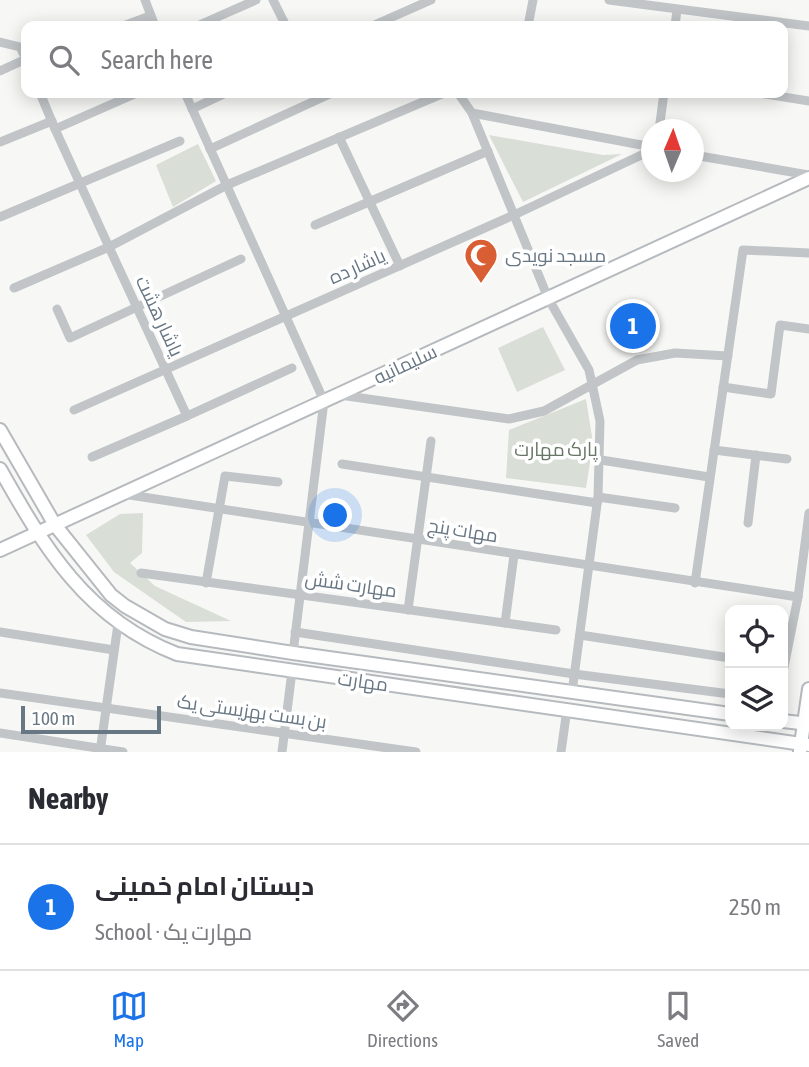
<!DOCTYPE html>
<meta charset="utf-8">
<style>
body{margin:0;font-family:"Asap Condensed",Cairo,sans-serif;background:#f2f2f3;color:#2b2b33}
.controls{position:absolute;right:21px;bottom:21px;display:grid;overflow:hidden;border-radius:14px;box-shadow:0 4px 18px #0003}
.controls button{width:63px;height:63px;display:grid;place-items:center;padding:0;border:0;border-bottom:2px solid #e1e1e2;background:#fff;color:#2b2b33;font:35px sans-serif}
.compass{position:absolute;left:641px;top:119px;width:63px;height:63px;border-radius:50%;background:#fff;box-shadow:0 4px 18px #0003;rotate:2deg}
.scale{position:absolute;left:21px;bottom:18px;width:140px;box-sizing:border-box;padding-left:7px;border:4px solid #687784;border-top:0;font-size:19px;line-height:24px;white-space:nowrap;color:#687784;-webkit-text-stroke:5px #fff;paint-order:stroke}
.you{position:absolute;left:336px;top:516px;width:24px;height:24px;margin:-18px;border:5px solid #fff;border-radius:50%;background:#1a73e8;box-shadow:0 0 0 10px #1a73e833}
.badge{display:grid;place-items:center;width:46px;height:46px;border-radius:50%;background:#1a73e8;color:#fff;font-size:23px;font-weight:700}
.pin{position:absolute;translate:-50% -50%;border:4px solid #fff;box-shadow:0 2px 7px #0006}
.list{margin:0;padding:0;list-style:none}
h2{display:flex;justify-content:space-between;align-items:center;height:91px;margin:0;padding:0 28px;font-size:30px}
h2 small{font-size:23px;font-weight:400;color:#7c7c81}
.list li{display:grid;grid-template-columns:46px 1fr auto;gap:21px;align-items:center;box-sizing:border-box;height:126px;padding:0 28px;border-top:2px solid #e1e1e2}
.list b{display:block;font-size:26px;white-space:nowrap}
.list p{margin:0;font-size:23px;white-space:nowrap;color:#7c7c81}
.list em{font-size:23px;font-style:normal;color:#7c7c81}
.icon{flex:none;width:38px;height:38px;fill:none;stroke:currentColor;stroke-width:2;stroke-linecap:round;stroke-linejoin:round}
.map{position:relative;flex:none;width:809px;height:752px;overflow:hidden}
.search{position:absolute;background:#fff;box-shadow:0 4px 18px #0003;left:21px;right:21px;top:21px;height:77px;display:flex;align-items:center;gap:18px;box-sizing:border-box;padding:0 24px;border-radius:14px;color:#7c7c81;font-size:26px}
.sheet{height:217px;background:#fff}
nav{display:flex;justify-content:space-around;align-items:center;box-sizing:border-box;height:98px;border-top:2px solid #e1e1e2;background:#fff;font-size:19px;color:#7c7c81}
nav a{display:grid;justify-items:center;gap:4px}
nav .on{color:#1a73e8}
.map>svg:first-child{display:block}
</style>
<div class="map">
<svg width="809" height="752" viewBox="0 0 809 752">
<rect width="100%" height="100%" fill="#f7f8f5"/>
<g fill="#d9ded6">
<polygon points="489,135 603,155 622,154 523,202"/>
<polygon points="198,144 216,181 173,207 156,165"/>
<polygon points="543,327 565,370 517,392 498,348"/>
<polygon points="586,399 593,443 586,488 506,478 509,430"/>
<polygon points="143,513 142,553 130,563 155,586 231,621 186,622 114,572 86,535 120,514"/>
</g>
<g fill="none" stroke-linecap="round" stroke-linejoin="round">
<defs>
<g id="secondary">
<polyline points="0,430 55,525 111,595 125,606 165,629 191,637 293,653 730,714"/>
<path d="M0 469C45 549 87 619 177 654L809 745"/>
<polyline points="0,550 809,178"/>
<polyline points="783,721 809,724"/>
<polyline points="800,751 809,689"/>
</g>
</defs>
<use href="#secondary" stroke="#b6babe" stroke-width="16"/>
<g stroke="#c1c5c8" stroke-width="9">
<polyline points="145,0 155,26"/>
<polyline points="273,0 286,26"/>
<polyline points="609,0 809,26"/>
<polyline points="123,26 150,16"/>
<polyline points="197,26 256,0"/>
<polyline points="372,26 431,0"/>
<polyline points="528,26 533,0"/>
<polyline points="675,26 677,10"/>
<polyline points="0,42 20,47 26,59"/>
<polyline points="0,71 26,59"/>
<polyline points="40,93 55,129 137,93"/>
<polyline points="185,93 324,401 293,653"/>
<polyline points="458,93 472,113 548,298 589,370 600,421 598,497 572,692"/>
<polyline points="759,93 809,101"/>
<polyline points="192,109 226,93"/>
<polyline points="472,113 652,147"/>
<polyline points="659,130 664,93"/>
<polyline points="339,137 400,266"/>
<polyline points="0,142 52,121"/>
<polyline points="210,149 332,93"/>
<polyline points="694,155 809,175"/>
<polyline points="0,217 180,141"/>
<polyline points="315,225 488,151"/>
<polyline points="14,288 109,247 55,129"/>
<polyline points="57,309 70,338 241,259"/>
<polyline points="292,368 187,416 109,247 227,185 444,93"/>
<polyline points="723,387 771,394 780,325 809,329"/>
<polyline points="340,395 509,419 544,411 637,360 675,353 728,356"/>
<polyline points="74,410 514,215 652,150"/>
<polyline points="714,450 787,459"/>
<polyline points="92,457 187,416"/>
<polyline points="601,460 709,477"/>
<polyline points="342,464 597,503"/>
<polyline points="123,494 798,597"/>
<polyline points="598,497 675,508"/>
<polyline points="748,523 756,455"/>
<polyline points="141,573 556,630"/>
<polyline points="206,583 225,476 278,482"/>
<polyline points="695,583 743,250 809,253"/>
<polyline points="408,610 431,441"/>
<polyline points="505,623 514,555"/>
<polyline points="0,632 114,650"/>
<polyline points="295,632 574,674 730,694"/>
<polyline points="580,635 730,658"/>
<polyline points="783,672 798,597 809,513"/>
<polyline points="0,693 416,752"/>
<polyline points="0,733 123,752"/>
<polyline points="100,752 118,624"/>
<polyline points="282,752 292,671"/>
<polyline points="561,752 567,709"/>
</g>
<use href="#secondary" stroke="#fff" stroke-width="12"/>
</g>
<defs>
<symbol id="mosque-pin" viewBox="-11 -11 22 30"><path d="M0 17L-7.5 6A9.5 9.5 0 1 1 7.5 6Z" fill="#d95e34" stroke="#fff"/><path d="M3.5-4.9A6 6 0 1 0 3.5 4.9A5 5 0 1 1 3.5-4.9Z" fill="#fff"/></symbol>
</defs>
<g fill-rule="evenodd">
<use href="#mosque-pin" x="462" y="236" width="38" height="52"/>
</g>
<g text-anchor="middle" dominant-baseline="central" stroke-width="7" stroke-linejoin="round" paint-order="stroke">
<g font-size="19" fill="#687784" stroke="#fff" text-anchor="start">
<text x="505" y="255">مسجد نویدی</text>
</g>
<g font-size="19" fill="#687784" stroke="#fff">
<text transform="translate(357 266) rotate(-24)">یاشار ده</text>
<text transform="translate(160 316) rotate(65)">یاشار هشت</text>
<text transform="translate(405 364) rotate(-25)">سلیمانیه</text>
<text transform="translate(463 530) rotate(9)">مهات پنج</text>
<text transform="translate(351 584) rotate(8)">مهارت شش</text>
<text transform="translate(363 681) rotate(8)">مهارت</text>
<text transform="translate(252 711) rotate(8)">بن بست بهزیستی یک</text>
</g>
<g font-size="19" fill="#667763" stroke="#fff">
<text x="556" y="449">پارک مهارت</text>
</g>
</g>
</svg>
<div class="controls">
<button><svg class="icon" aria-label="locate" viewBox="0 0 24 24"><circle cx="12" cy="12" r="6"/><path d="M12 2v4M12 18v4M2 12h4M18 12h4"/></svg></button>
<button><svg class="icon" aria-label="layers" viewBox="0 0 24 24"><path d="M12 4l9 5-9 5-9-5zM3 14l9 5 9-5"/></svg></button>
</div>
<svg class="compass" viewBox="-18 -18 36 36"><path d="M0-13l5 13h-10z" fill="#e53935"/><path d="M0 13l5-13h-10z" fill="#7c7c81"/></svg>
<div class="scale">100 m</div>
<div class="you"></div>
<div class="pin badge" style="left:633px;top:326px">1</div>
<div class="search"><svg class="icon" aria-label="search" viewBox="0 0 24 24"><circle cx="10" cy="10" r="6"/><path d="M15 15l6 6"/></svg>Search here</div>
</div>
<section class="sheet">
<h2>Nearby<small></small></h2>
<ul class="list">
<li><span class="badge">1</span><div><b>دبستان امام خمینی</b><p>School · مهارت یک</p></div><em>250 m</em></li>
</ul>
</section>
<nav>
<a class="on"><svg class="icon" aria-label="map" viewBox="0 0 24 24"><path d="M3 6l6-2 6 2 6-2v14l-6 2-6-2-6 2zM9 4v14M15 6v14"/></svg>Map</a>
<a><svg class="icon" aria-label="directions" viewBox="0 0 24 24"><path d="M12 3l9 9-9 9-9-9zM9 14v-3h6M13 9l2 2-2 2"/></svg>Directions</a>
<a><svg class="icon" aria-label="saved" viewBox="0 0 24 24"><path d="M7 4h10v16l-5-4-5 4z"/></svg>Saved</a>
</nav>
